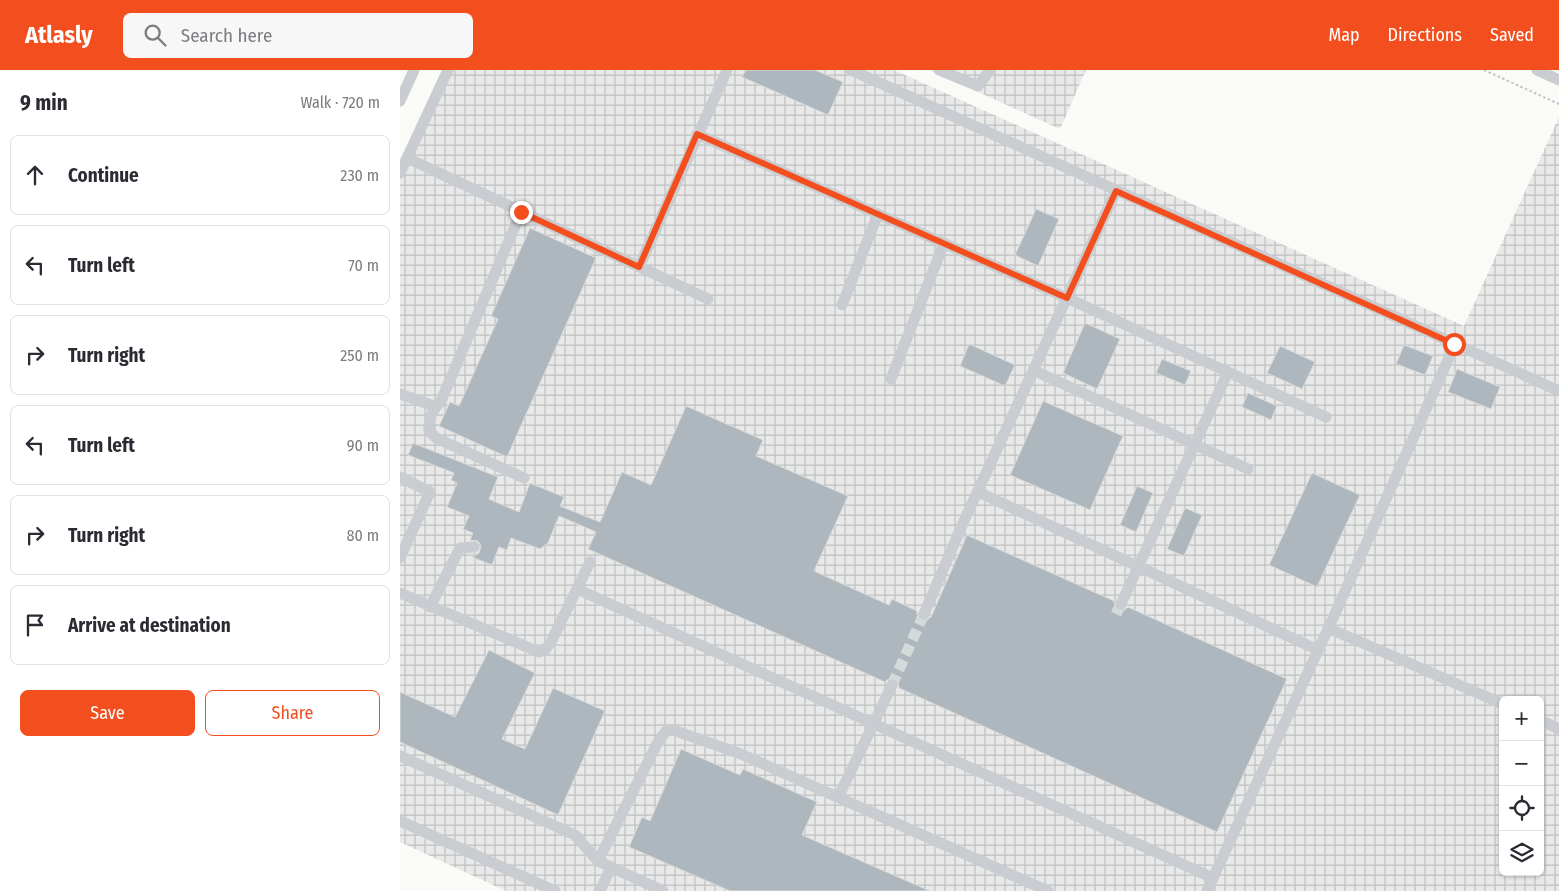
<!DOCTYPE html>
<meta charset="utf-8">
<style>
body{margin:0;font-family:"Fira Sans Condensed",sans-serif;background:#f7f7f7;color:#2b2b33}
.controls{position:absolute;right:15px;bottom:15px;display:grid;overflow:hidden;border-radius:8px;box-shadow:0 1px 4px #0004}
.controls button{width:45px;height:45px;display:grid;place-items:center;padding:0;border:0;border-bottom:1px solid #e1e1e2;background:#fff;color:#2b2b33;font:25px sans-serif}
.stop{position:absolute;width:15px;height:15px;margin:-11px;border:4px solid #f34e1e;border-radius:50%;background:#fff}
.stop.end{background:#f34e1e;border-color:#fff;box-shadow:0 1px 5px #0008}
.list{margin:0;padding:0;list-style:none}
h2{display:flex;justify-content:space-between;align-items:center;height:65px;margin:0;padding:0 20px;font-size:21px}
h2 small{font-size:16px;font-weight:400;color:#7c7c81}
.list li{display:grid;grid-template-columns:32px 1fr auto;gap:15px;align-items:center;box-sizing:border-box;height:80px;margin:0 10px 10px;padding:0 10px;border:1px solid #e1e1e2;border-radius:8px}
.list b{display:block;font-size:19px;white-space:nowrap}
.list em{font-size:16px;font-style:normal;color:#7c7c81}
.actions{display:flex;gap:10px;padding:15px 20px}
.actions a{flex:1;padding:11px 0;border:1px solid #f34e1e;border-radius:8px;text-align:center;font-size:18px;color:#f34e1e}
.actions .main{background:#f34e1e;color:#fff}
.icon{flex:none;width:28px;height:28px;fill:none;stroke:currentColor;stroke-width:2;stroke-linecap:round;stroke-linejoin:round}
.map{position:relative;flex:none;width:1159px;height:821px;overflow:hidden}
header{display:flex;align-items:center;gap:30px;box-sizing:border-box;height:70px;padding:0 25px;background:#f34e1e;color:#fff}
header strong{font-size:24px}
nav{display:flex;gap:28px;margin-inline-start:auto;font-size:18px}
.search{width:350px;height:45px;background:#f7f7f7;display:flex;align-items:center;gap:12px;box-sizing:border-box;padding:0 18px;border-radius:8px;color:#7c7c81;font-size:19px}
main{display:flex}
aside{flex:1;background:#fff}
.map>svg:first-child{display:block}
</style>
<header>
<strong>Atlasly</strong>
<div class="search"><svg class="icon" aria-label="search" viewBox="0 0 24 24"><circle cx="10" cy="10" r="6"/><path d="M15 15l6 6"/></svg>Search here</div>
<nav><a>Map</a><a>Directions</a><a>Saved</a></nav>
</header>
<main>
<aside>
<h2>9 min<small>Walk · 720 m</small></h2>
<ul class="list">
<li><svg class="icon" aria-label="ahead" viewBox="0 0 24 24"><path d="M12 20V5M6 11l6-6 6 6"/></svg><div><b>Continue</b></div><em>230 m</em></li>
<li><svg class="icon" aria-label="left" viewBox="0 0 24 24"><path d="M17 20v-9H6M10 6l-5 5 5 5"/></svg><div><b>Turn left</b></div><em>70 m</em></li>
<li><svg class="icon" aria-label="right" viewBox="0 0 24 24"><path d="M7 20v-9h11M14 6l5 5-5 5"/></svg><div><b>Turn right</b></div><em>250 m</em></li>
<li><svg class="icon" aria-label="left" viewBox="0 0 24 24"><path d="M17 20v-9H6M10 6l-5 5 5 5"/></svg><div><b>Turn left</b></div><em>90 m</em></li>
<li><svg class="icon" aria-label="right" viewBox="0 0 24 24"><path d="M7 20v-9h11M14 6l5 5-5 5"/></svg><div><b>Turn right</b></div><em>80 m</em></li>
<li><svg class="icon" aria-label="arrive" viewBox="0 0 24 24"><path d="M6 21V4h12l-3 4 3 4H6"/></svg><div><b>Arrive at destination</b></div></li>
</ul>
<div class="actions"><a class="main">Save</a><a>Share</a></div>
</aside>
<div class="map">
<svg width="1159" height="821" viewBox="0 0 1159 821">
<defs>
<pattern id="industrial-grid" width="8" height="8" patternUnits="userSpaceOnUse" patternTransform="scale(1.25)"><rect width="8" height="8" fill="#e8e9e8"/><path d="M0 4h8M4 0v8" fill="none" stroke="#bfc1c2"/></pattern>
</defs>
<rect width="100%" height="100%" fill="#fafaf7"/>
<g fill="url(#industrial-grid)" fill-rule="evenodd">
<path d="M43 0H494L1064 256 1159 47V821H106L0 772V97ZM1103 630H1140V802H1103Z"/>
<polygon points="529,0 686,0 660,59"/>
</g>
<g fill="#adb7bd" stroke="#dbdbd9">
<polygon points="346,0 415,0 443,12 428,45 342,7"/>
<polygon points="636,139 659,149 638,196 615,185"/>
<polygon points="130,158 196,188 107,387 39,356 50,332 59,336 98,249 91,246"/>
<polygon points="685,253 720,269 697,319 663,303"/>
<polygon points="569,274 615,295 605,316 560,296"/>
<polygon points="1004,275 1033,286 1025,305 996,294"/>
<polygon points="880,276 915,292 902,319 867,303"/>
<polygon points="762,289 791,301 785,315 756,303"/>
<polygon points="1057,299 1100,317 1091,339 1048,322"/>
<polygon points="848,323 877,336 871,350 842,337"/>
<polygon points="643,331 723,366 690,440 610,405"/>
<polygon points="286,336 363,370 356,386 448,426 414,501 489,535 492,529 517,541 517,545 521,551 525,551 531,547 567,465 714,531 715,538 718,541 725,540 728,537 887,609 817,762 499,618 498,611 495,608 488,609 485,612 188,479 196,462 159,446 148,473 140,479 111,468 107,480 99,477 92,495 72,487 79,483 81,476 78,471 70,470 73,463 63,459 69,446 47,437 57,413 51,410 54,403 8,385 13,373 98,407 89,429 119,442 130,413 164,427 160,436 200,452 222,402 251,415"/>
<polygon points="912,403 960,425 917,517 869,495"/>
<polygon points="737,416 753,423 736,462 720,455"/>
<polygon points="785,438 802,445 784,486 767,479"/>
<polygon points="89,580 135,603 102,669 125,679 153,618 205,641 158,745 0,672 0,622 55,647"/>
<polygon points="281,679 340,705 343,699 417,732 402,765 530,821 330,821 229,777 242,747 250,751"/>
</g>
<g fill="none" stroke-linecap="round" stroke-linejoin="round">
<g stroke="#d4d9da" stroke-width="11" stroke-dasharray="11 5.5" stroke-linecap="butt">
<polyline points="716,544 721,534"/>
<polyline points="492,615 524,544"/>
</g>
<polyline stroke="#c0c3c5" stroke-width="2" stroke-dasharray="2.5 2.5" stroke-linecap="butt" points="1084,0 1159,34"/>
<g stroke="#c9cdd1" stroke-width="11">
<polyline points="451,0 1159,321"/>
<polyline points="539,0 578,16 590,0"/>
<polyline points="1137,0 1159,10"/>
<polyline points="0,31 14,0"/>
<polyline points="297,64 667,228 926,347"/>
<polyline points="7,88 308,229"/>
<polyline points="0,103 48,0"/>
<path d="M121 142 41 331C33 340 28 348 29 361L36 368 124 408"/>
<polyline points="239,197 327,0"/>
<polyline points="442,235 478,144"/>
<polyline points="635,301 848,399"/>
<polyline points="491,309 544,173"/>
<polyline points="0,324 34,336"/>
<polyline points="0,407 30,422 0,488"/>
<polyline points="578,422 918,580"/>
<polyline points="177,519 813,808"/>
<polyline points="0,523 139,582 145,580 151,572 190,492"/>
<polyline points="721,534 828,302"/>
<polyline points="30,537 60,478 74,477"/>
<polyline points="524,544 563,453 716,121"/>
<polyline points="928,558 1103,634"/>
<polyline points="1140,650 1159,659"/>
<polyline points="0,686 175,765 198,791 263,821"/>
<polyline points="439,726 492,615"/>
<polyline points="0,751 155,821"/>
<polyline points="198,791 259,670 267,660 273,660 341,684 648,821"/>
<polyline points="200,821 211,797"/>
<polyline points="807,821 934,546 1055,274"/>
</g>
</g>
<g fill="none" stroke-linecap="round" stroke-linejoin="round">
<polyline stroke="#f34e1e" stroke-width="6" points="121,142 239,197 297,64 667,228 716,121 1054,274"/>
</g>
</svg>
<div class="controls">
<button>+</button>
<button>−</button>
<button><svg class="icon" aria-label="locate" viewBox="0 0 24 24"><circle cx="12" cy="12" r="6"/><path d="M12 2v4M12 18v4M2 12h4M18 12h4"/></svg></button>
<button><svg class="icon" aria-label="layers" viewBox="0 0 24 24"><path d="M12 4l9 5-9 5-9-5zM3 14l9 5 9-5"/></svg></button>
</div>
<div class="stop" style="left:1054px;top:274px"></div>
<div class="stop end" style="left:121px;top:142px"></div>
</div>
</main>
